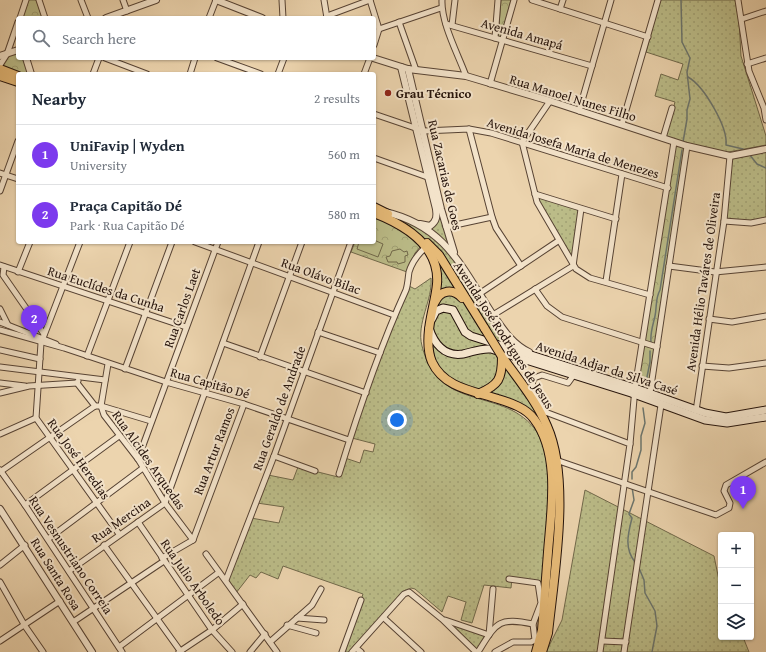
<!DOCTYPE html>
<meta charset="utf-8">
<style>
body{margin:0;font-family:"Gentium Book Plus",serif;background:#f2f2f3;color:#1f2937}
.controls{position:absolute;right:12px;bottom:12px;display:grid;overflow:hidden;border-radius:4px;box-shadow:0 1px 3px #0004}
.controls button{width:36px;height:36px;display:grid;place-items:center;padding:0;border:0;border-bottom:1px solid #e0e1e3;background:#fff;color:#1f2937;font:20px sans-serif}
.you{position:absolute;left:397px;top:420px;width:14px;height:14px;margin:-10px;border:3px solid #fff;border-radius:50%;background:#1a73e8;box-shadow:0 0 0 6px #1a73e833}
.badge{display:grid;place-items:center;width:26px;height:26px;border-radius:50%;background:#7c3aed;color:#fff;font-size:13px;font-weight:700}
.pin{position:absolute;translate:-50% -33px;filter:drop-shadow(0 1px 2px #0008)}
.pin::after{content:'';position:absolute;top:21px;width:14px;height:12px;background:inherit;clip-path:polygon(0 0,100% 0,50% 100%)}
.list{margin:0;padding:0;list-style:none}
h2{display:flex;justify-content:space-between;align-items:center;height:52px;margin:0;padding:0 16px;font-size:17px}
h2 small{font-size:13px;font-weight:400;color:#747a83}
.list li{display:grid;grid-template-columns:26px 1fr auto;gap:12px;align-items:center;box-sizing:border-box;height:60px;padding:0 16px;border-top:1px solid #e0e1e3}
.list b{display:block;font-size:15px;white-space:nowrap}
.list p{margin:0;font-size:13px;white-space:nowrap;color:#747a83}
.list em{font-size:13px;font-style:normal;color:#747a83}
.icon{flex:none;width:22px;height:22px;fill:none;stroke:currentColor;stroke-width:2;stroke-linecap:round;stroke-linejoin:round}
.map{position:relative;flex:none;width:766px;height:652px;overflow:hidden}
.search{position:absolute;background:#fff;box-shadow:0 1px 3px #0004;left:16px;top:16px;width:360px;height:44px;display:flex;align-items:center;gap:10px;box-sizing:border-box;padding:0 14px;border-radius:4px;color:#747a83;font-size:15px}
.panel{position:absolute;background:#fff;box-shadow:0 1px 3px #0004;left:16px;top:72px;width:360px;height:172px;border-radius:4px}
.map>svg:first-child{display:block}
</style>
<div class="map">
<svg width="766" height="652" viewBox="0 0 766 652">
<defs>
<pattern id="grass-dots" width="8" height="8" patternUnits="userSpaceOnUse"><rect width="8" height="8" fill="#bbbc88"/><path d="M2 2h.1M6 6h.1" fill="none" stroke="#a1a174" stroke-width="1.8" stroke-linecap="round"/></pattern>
<pattern id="park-crowns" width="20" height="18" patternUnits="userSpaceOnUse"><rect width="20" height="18" fill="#bbbc88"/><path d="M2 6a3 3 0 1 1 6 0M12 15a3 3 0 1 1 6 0" fill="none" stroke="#a1a174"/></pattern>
</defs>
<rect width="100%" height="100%" fill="#ecd4ae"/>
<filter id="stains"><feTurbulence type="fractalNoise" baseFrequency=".005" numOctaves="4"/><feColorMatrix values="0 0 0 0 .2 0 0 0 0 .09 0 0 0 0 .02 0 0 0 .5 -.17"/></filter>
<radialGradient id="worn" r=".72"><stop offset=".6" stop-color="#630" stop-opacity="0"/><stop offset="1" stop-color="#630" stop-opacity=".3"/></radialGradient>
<g fill="url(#grass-dots)" stroke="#70684a">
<polygon points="660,0 735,0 739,20 741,56 766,136 766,145 723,153 665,137 675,102 655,96 661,74 678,80 683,64 646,52"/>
<path d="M401 68 408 69 449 237C466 279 492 314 522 348L493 343 540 410 532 417 445 378 428 351 437 273 416 236 415 231 411 227 385 212C400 218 415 226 431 223L436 215Z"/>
<polygon points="766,152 766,218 751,221 726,220 732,159"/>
<polygon points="537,196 579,210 573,263 545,215"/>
<path d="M431 278C433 300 416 323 422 346 439 415 505 385 537 432 542 441 545 454 548 464 552 481 549 498 548 515 546 537 545 559 543 582L512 578 511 588 484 585 472 623 461 620 466 602 448 596 442 612 415 589 411 588 407 590 351 652H343L363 594 283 566 278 579 261 572 256 578 250 575 236 593 227 580 251 518 279 523 284 507 257 503 268 475 293 480 298 467 338 477 345 458 360 463 364 450 373 452 375 444 352 438 381 354 409 286 415 289Z"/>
<polygon points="585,490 714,556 721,590 721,637 743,637 749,652 546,652 562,620"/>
<polygon points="448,621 487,635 477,651"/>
</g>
<g fill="url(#park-crowns)" stroke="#70684a">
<polygon points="27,0 36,0 43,18 20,18"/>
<polygon points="501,0 511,0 501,37 498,37"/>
<polygon points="18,50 18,58 26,58 31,74 18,74 1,69 7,54"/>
<polygon points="675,145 686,148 655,344 644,342"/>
<polygon points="374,216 403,231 420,247 415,253 407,272 351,252 355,242 374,242"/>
<polygon points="644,345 655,348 649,391 636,387"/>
</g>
<g fill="#bbbc88" stroke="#70684a">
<polygon points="374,240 383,244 378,257 357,249 359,242 374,242"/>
<polygon points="400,249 404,252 407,251 408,255 405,256 405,262 398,264 397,262 388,262 386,257 390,256 392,251"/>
</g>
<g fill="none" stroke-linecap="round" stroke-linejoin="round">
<g stroke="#6b756e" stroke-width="1.5">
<polyline points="681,0 682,42 690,58 687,72 690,99 687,110 687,119 683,142"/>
<path d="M688 77C704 86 728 127 726 145L743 149"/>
<polyline points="749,154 757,164 766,168"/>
<path d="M651 342C650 333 653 325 655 316 657 307 655 299 660 290L682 150"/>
<polyline points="645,387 650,362 650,351"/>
<polyline points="632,479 632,472 636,467 641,450 641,436 645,423 643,408"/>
<path d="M632 487 634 500 629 514 632 518C628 534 624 548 635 562"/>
<polyline points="639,568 644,580 645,593 655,611 657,626 652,652"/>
</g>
<defs>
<g id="minor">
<polyline points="39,0 45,18"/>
<polyline points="81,0 88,18"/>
<polyline points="123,0 127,11"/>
<polyline points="282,0 283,18"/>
<polyline points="324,0 327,18"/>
<polyline points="370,0 379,29"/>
<path d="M442 0C441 23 458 54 466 76"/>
<polyline points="532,0 648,37"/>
<polyline points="738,0 749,71 764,108 766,120"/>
<polyline points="560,9 563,0"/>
<polyline points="327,16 370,0"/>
<polyline points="20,18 26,0"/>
<polyline points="209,18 216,0"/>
<polyline points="742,19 766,11"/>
<polyline points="399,22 416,70"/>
<polyline points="446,24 592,66"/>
<polyline points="452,25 455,0"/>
<polyline points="379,29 441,8"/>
<polyline points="495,38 498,0"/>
<polyline points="374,45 379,29"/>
<polyline points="105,58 147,74"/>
<polyline points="217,58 261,74"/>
<polyline points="747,64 766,58"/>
<polyline points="0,65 7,54 18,22"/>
<polyline points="93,74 99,58"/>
<polyline points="190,74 195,58"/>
<polyline points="278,74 284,58"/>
<polyline points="364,74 370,58"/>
<polyline points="490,84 514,0"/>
<polyline points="550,101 522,142 537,202 576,269 590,278 650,295"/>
<polyline points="579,111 611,0"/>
<polyline points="374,114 424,131 469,129 491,133 668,188"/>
<polyline points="622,124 658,0"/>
<polyline points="469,129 492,217 496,228 521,266"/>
<polyline points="663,138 672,108"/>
<polyline points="374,158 430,178"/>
<polyline points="0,173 18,179"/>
<polyline points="0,191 18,141"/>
<polyline points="535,194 616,219"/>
<polyline points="724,221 751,223 766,220"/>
<polyline points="446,227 492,217"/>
<polyline points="195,242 394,315"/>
<polyline points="0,265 186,327"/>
<polyline points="669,266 715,272 766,267"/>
<polyline points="4,267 3,275 44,334"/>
<polyline points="18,272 30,242"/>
<polyline points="606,281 622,174"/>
<polyline points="535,289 547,306 562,317 657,347"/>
<polyline points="479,294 558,241"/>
<polyline points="0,309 8,325"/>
<polyline points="493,315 573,266 581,209"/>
<polyline points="709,319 732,322 766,316"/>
<polyline points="0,322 56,344"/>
<polyline points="0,330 64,348 166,382 244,404 349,440"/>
<polyline points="318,332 380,353"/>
<polyline points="43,338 80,242"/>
<polyline points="41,343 36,418 119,534"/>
<polyline points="223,343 366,393"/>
<polyline points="0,350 40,359"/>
<polyline points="87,356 130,242"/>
<polyline points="260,357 302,242"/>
<polyline points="108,364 101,406 104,415 138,459 165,503 193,540"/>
<polyline points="702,366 729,368 766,363"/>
<polyline points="0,367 105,380"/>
<polyline points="125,369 172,242"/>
<polyline points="78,381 77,383 95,406"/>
<polyline points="0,383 25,386"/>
<polyline points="0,393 29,386 77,383"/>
<polyline points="650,393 687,146"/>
<polyline points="540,410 630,444 600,652"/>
<polyline points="696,411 724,221 730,156"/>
<path d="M546 412C539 402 528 391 534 378L542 375 568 383 573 376"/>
<polyline points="0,434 36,418"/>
<polyline points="630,444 635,388 674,142"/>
<polyline points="274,456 315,471"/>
<polyline points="138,459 218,242"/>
<polyline points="556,460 716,515 729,508 730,503 724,491 726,485 766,462"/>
<polyline points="0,470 25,505 122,652"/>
<polyline points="0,472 95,406 101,406 151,421"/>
<path d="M339 474C358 412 379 349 406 290 408 284 408 278 409 272 412 262 418 254 426 247"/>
<polyline points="25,505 119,436"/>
<polyline points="138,522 212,630 232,652"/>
<polyline points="48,539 143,468"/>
<polyline points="104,545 181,652"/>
<polyline points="206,554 277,652"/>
<polyline points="162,558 193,540 244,404"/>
<polyline points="0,565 25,545"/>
<polyline points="69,571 165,503 259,242"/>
<polyline points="226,580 274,456 351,242"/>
<polyline points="0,582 25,626 43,652"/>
<polyline points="297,618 324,620"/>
<polyline points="384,618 421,652"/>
<polyline points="445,620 489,635 493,589"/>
<polyline points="73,622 164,561"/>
<polyline points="287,625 316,633"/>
<polyline points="0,641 60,601"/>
<polyline points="602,641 626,642"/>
<polyline points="270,642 312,605 321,589"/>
<polyline points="119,647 218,573"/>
<polyline points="356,648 361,652"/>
<polyline points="179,652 212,630 243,604"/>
<polyline points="250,652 265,634"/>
<polyline points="342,652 361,600"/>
<polyline points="352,652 404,594 409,592 442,619 476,652"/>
<path d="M478 652C497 622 498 617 533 624"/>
<polyline points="495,652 513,642 531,642 535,640 533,624 541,603 538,583 509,579"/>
<polyline points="624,652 661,405"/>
</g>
<g id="tertiary">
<polyline points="216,0 262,18"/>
<polyline points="106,18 156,0"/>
<polyline points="0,56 18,50"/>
<polyline points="26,58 31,74"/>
<polyline points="373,58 408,69 466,76 550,101 687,146 730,156 766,149"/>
<path d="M401 67 436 209C437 216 437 221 430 226L420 224"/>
<polyline points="408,69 441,209 454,252"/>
<path d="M385 212C446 226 462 268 493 315 503 329 512 344 529 352"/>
<polyline points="0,509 92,652"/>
</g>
<g id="secondary">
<polyline points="432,319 436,311 443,308 453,310 465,332 471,336 635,388 705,413 726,417 766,410"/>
<path d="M429 328C434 343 444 357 463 354 473 352 480 348 491 349L631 393 705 420 727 423 766 417"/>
</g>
<g id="primary">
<polyline points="0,69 18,76"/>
<polyline points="0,76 18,82"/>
<polyline points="374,207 388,214"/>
<path d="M374 213C405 225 440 246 437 284 436 295 433 306 431 317 428 332 426 348 432 362 444 388 474 391 498 399 511 403 526 408 534 419 561 454 551 512 548 552 546 578 544 604 542 630L536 652"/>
<polyline points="427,243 439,255 485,329"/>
<path d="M435 302C440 290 453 288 462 298"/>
<path d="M501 355C517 378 536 400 547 426 571 480 554 575 548 633L542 652"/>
<path d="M478 394C499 385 502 379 502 357"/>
</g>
</defs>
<use href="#minor" stroke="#574334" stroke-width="7"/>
<use href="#tertiary" stroke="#574334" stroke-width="8"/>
<use href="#secondary" stroke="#25130b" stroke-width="9"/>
<use href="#primary" stroke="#25130b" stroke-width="10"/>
<use href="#minor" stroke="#f3e3ca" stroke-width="5"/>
<use href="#tertiary" stroke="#f3e3ca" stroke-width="6"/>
<use href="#secondary" stroke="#f3e3ca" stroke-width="7"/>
<use href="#primary" stroke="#e6ba77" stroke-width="8"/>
<defs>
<polyline id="primary-bridge" points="485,329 501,355"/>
</defs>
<use href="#primary-bridge" stroke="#25130b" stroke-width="10" stroke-linecap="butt"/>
<use href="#primary-bridge" stroke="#e6ba77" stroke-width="8"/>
</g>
<circle fill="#8f2418" stroke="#f3e3ca" stroke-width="1.5" cx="388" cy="93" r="4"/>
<g text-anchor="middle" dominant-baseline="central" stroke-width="4" stroke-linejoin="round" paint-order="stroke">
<g font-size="13" fill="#25130b" stroke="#f3e3ca">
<text transform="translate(522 34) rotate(16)">Avenida Amapá</text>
<text transform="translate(573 98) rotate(17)">Rua Manoel Nunes Filho</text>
<text transform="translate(573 148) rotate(17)">Avenida Josefa Maria de Menezes</text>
<text transform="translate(445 175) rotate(77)">Rua Zacarias de Goes</text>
<text transform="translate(321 276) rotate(20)">Rua Olávo Bilac</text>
<text transform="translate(703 282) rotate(-82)">Avenida Hélio Taváres de Oliveira</text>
<text transform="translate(106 289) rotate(18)">Rua Euclídes da Cunha</text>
<text transform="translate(182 308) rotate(-70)">Rua Carlos Laet</text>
<text transform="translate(504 335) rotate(57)">Avenida José Rodrigues de Jesus</text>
<text transform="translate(607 368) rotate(18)">Avenida Adjar da Silva Casé</text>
<text transform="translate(210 383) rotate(16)">Rua Capitão Dé</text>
<text transform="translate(279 408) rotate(-70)">Rua Geraldo de Andrade</text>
<text transform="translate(214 451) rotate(-69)">Rua Artur Ramos</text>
<text transform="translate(79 459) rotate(54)">Rua José Heredias</text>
<text transform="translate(149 460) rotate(55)">Rua Alcides Arquedas</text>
<text transform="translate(121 520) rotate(-35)">Rua Mercina</text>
<text transform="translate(71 555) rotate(56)">Rua Vesnustriano Correia</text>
<text transform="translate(56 574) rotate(58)">Rua Santa Rosa</text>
<text transform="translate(193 582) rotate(55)">Rua Julio Arboledo</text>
</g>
<g font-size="13" font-weight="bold" fill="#25130b" stroke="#f3e3ca" text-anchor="start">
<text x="396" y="93">Grau Técnico</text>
</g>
</g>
<rect width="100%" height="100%" filter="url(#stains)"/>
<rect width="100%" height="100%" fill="url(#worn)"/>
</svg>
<div class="controls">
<button>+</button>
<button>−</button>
<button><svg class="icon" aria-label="layers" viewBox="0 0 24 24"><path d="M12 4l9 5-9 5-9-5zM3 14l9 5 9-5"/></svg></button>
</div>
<div class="you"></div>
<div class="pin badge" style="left:743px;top:509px">1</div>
<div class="pin badge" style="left:34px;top:338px">2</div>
<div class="search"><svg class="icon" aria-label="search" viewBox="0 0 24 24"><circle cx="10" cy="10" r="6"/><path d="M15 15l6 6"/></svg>Search here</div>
<section class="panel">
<h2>Nearby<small>2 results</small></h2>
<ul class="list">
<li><span class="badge">1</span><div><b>UniFavip | Wyden</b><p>University</p></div><em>560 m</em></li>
<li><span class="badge">2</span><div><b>Praça Capitão Dé</b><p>Park · Rua Capitão Dé</p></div><em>580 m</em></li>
</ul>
</section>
</div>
